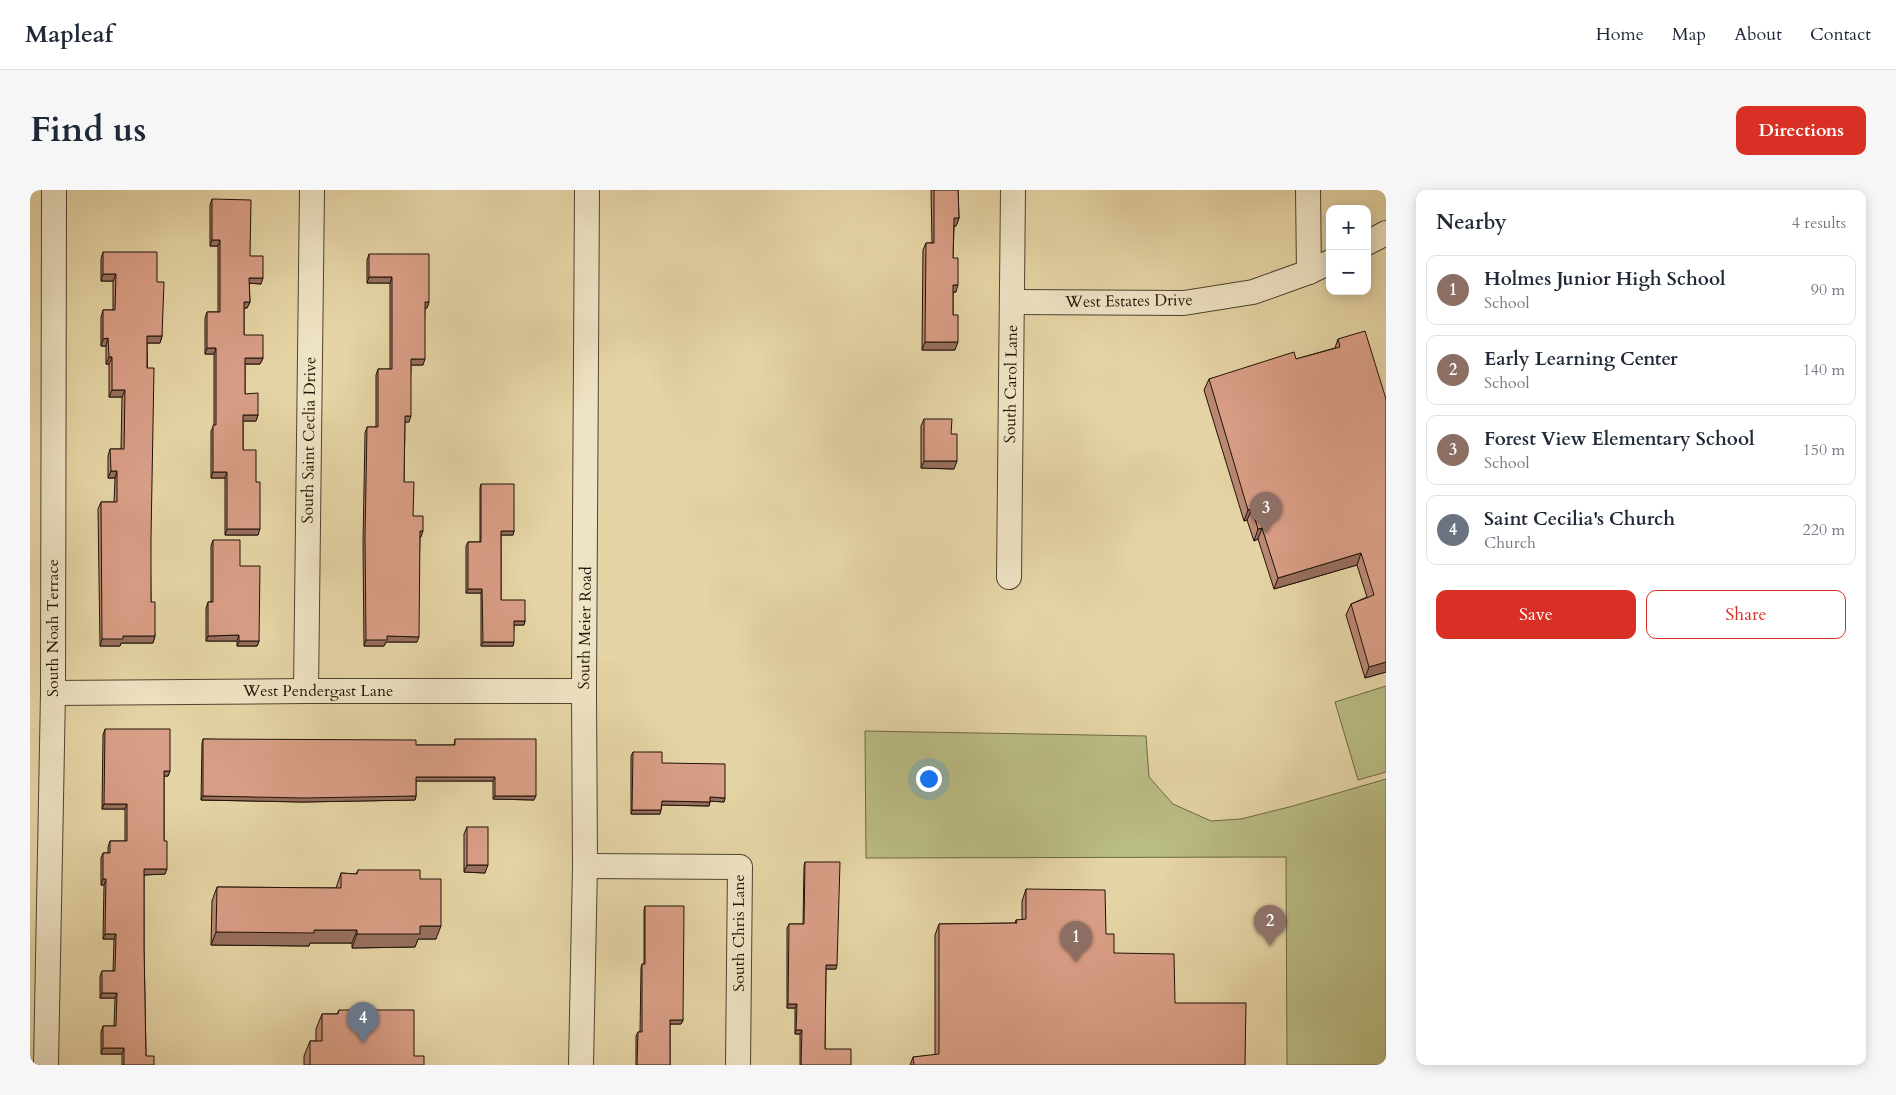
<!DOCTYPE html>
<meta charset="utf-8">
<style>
body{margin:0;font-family:Cardo,serif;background:#f6f6f7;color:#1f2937}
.controls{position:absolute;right:15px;top:15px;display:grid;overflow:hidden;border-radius:10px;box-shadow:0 2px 12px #0003}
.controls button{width:45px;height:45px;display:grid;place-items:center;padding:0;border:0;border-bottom:1px solid #e0e1e3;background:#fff;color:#1f2937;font:25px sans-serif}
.you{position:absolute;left:898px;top:588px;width:18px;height:18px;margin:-12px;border:4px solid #fff;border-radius:50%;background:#1a73e8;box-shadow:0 0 0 8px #1a73e833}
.badge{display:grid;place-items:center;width:32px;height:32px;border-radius:50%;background:#d93025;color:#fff;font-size:16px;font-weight:700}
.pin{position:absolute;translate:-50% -41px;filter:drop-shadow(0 1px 2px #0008)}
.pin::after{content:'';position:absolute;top:26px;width:18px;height:15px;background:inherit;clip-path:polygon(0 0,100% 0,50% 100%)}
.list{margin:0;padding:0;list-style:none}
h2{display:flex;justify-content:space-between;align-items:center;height:65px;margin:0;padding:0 20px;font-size:21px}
h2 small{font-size:16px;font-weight:400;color:#747a83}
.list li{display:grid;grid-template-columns:32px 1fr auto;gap:15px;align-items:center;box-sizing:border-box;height:70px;margin:0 10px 10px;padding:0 10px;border:1px solid #e0e1e3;border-radius:10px}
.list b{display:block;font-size:19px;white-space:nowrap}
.list p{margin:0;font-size:16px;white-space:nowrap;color:#747a83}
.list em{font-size:16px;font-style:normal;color:#747a83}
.actions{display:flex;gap:10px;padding:15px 20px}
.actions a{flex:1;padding:11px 0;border:1px solid #d93025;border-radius:10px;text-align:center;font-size:18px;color:#d93025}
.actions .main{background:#d93025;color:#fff}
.map{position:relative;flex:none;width:1356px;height:875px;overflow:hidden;border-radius:10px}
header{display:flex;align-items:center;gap:30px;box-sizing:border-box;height:70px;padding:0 25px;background:#fff;border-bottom:1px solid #e0e1e3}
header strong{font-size:24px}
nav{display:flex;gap:28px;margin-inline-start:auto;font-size:18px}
.intro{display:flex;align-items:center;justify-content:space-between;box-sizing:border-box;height:120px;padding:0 30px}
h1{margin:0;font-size:35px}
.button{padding:12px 22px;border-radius:10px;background:#d93025;color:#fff;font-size:18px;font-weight:700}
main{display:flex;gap:30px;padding:0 30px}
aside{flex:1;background:#fff;border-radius:10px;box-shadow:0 2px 12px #0003}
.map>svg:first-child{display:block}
</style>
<header>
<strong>Mapleaf</strong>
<nav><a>Home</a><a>Map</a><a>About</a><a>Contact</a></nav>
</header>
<div class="intro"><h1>Find us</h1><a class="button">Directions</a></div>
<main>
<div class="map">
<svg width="1356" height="875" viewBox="0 0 1356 875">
<rect width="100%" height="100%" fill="#e5d4a5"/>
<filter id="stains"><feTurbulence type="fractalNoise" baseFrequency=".004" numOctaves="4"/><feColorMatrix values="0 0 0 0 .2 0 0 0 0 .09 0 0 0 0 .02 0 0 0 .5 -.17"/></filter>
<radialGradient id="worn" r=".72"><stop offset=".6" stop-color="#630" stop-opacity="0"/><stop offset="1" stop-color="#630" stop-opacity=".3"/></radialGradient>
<g fill="#b9bc83" stroke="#6c6846">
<polygon points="1356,496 1356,582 1328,590 1305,512"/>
<polygon points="835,541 1116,546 1119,587 1143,614 1181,631 1211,629 1263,616 1356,589 1356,875 1257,875 1256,667 836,668"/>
</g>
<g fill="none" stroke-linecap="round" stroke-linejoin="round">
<defs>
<g id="minor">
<polyline points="1278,0 1279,82"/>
<polyline points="1337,53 1356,43"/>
<polyline points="982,112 1154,113 1223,102 1279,82 1300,72"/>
<polyline points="979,387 983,0"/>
<polyline points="276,501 282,0"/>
<polyline points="23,503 276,501 554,501"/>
<polyline points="555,676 710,677 708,875"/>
<polyline points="16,875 23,503 24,0"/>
<polyline points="551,875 555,676 554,501 557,0"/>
</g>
</defs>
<use href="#minor" stroke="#50432f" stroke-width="26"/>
<use href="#minor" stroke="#eee3c4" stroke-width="24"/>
</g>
<g fill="#bb8873" stroke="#1f1308">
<polygon points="901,0 928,0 929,28 926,36 924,36 923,68 926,102 923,102 923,125 925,160 892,160 893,60 896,53 902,53"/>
<polygon points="182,9 220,66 231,94 219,93 220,112 217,118 214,118 214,145 233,168 230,174 215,174 215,204 228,225 226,231 213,231 213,260 226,292 228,345 195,345 195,288 181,288 181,241 184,235 184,164 175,164 175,128 177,122 188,122 188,56 180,56 180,15"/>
<polygon points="73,62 127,92 132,146 130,153 117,153 121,412 125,446 123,453 91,453 90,456 70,456 68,319 71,312 84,312 85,288 78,288 78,266 80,259 91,259 92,207 79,207 79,174 76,174 76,156 71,156 71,127 73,120 83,120 83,91 71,91 71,69"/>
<polygon points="339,64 399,112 397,118 395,118 393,175 381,175 379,232 375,232 374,292 383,326 391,347 390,347 387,452 356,452 354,456 334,456 333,354 335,243 337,237 346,237 346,185 348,179 360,179 360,93 337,93 337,70"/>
<polygon points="1308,149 1356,209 1356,482 1335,488 1316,425 1321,414 1337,407 1327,375 1244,399 1228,349 1224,351 1217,330 1214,331 1174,200 1179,189 1266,169 1305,158"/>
<polygon points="894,229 921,244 924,279 891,278 891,236"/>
<polygon points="451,294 484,341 483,345 471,345 471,410 495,431 494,435 484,435 483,456 451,456 451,403 436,403 436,356 438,352 450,352 450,298"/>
<polygon points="183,350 210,376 229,451 227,456 207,456 207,451 176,451 176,418 178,412 181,412 181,356"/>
<polygon points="75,539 140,581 138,586 134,586 134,651 135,684 114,685 114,756 116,866 124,875 92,875 92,864 71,864 71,842 73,836 84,836 85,808 70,808 70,786 72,781 83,781 84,749 73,749 74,695 71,695 71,668 73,663 78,663 78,657 80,651 95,651 95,619 72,619 73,545"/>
<polygon points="173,549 386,555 424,555 425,549 504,610 463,609 463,591 386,591 386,606 385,610 273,612 171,610 172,553"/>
<polygon points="603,562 632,573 695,608 694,612 680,611 679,616 632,615 630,624 601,624 601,566"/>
<polygon points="437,637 455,683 434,682 434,644"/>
<polygon points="775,672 806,779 796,779 795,859 821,875 770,875 770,844 765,844 765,818 757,818 757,738 759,734 773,734 774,676"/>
<polygon points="328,680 390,689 406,749 388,749 385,757 322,758 322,753 280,753 279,756 181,755 182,711 187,697 306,698 311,683 326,684"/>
<polygon points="996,699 1076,744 1084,763 1145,813 1215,875 880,875 883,867 905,865 905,745 909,734 985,733 986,730 992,730 992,711"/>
<polygon points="615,716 653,830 651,834 640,834 640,875 606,875 606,846 608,842 610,842 611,778 612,774 614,774 614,720"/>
<polygon points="309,820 384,866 394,875 274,875 274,866 280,851 286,851 286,839 292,824 307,824"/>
</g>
<g fill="#986f5e" stroke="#1f1308">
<polygon points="924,28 929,28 926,36 921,36"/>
<polygon points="182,50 190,50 188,56 180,56"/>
<polygon points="73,84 86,84 83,91 71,91"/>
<polygon points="339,87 362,87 360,93 337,93"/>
<polygon points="219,88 233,88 231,94 217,93"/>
<polygon points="923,95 928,95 926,102 920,102"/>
<polygon points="214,112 220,112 217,118 212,118"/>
<polygon points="395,112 399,112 397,118 392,118"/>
<polygon points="117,146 132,146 130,153 114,153"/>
<polygon points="78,148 76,156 71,156 73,149"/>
<polygon points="895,152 928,152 925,160 892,160"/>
<polygon points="177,158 186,158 184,164 175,164"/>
<polygon points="79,167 82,167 79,174 76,174"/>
<polygon points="215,168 233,168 230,174 213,174"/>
<polygon points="381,169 395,169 393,175 379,175"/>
<polygon points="82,200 95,200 92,207 79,207"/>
<polygon points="213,225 228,225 226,231 211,231"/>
<polygon points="375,226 381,226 379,232 373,232"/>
<polygon points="894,271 927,271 924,279 891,278"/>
<polygon points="81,281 87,281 85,288 78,288"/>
<polygon points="183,282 197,282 195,288 181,288"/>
<polygon points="1222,319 1217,330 1214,331 1218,320"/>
<polygon points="1232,338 1228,349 1224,351 1228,339"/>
<polygon points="197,339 230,339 228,345 195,345"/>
<polygon points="390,341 393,341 391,347 388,347"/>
<polygon points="471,341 484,341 483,345 469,345"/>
<polygon points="1331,363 1327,375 1244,399 1248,388"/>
<polygon points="438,399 452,399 451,403 436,403"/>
<polygon points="484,431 495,431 494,435 483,435"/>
<polygon points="209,445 207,451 176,451 178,446"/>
<polygon points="93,446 125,446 123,453 91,453 90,456 70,456 72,449"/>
<polygon points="357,446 389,447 387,452 356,452 354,456 334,456 336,450"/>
<polygon points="209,451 229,451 227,456 207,456"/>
<polygon points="453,452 484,452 483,456 451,456"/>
<polygon points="1356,472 1356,482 1335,488 1339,477"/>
<polygon points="134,581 140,581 138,586 132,586"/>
<polygon points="386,587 465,587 463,591 385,591"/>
<polygon points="173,606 386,606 385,610 273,612 171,610"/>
<polygon points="465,606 506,606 504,610 463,609"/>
<polygon points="680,607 695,608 694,612 679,611"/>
<polygon points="632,611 680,612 679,616 630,615"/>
<polygon points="74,614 97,614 95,619 72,619"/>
<polygon points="602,620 631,620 630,624 601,624"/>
<polygon points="437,675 458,675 455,683 434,682"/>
<polygon points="114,679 137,679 135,684 112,685"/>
<polygon points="73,689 76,689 74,695 71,695"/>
<polygon points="390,736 411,736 406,749 388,749 385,757 322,758 327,744"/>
<polygon points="284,740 327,740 322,753 280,753 279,756 181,755 186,742"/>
<polygon points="75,744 86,744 84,749 73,749"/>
<polygon points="796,775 807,775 806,779 795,779"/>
<polygon points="72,803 87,803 85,808 70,808"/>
<polygon points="758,814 767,814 765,818 757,818"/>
<polygon points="640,830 653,830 651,834 639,834"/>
<polygon points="766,840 772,840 770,844 765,844"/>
<polygon points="73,858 94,858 92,864 71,864"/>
</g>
<g fill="#d99e86" stroke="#1f1308">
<polygon points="904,0 928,0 929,28 924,28 923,68 928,68 928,95 923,95 923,125 928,125 928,152 895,152 896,53 904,53"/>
<polygon points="182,9 221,10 220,66 233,66 233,88 219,88 220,112 214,112 214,145 233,145 233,168 215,168 215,204 228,203 228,225 213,225 213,260 226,260 226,292 230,292 230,339 197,339 197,282 183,282 183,235 186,235 186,158 177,158 177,122 190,122 190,50 182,50"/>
<polygon points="73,62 127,62 127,92 134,92 132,146 117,146 117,178 124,178 121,348 121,412 125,412 125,446 93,446 93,449 72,449 71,312 87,312 87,281 81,281 80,259 94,259 95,200 82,200 82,167 79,167 78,148 73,149 73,120 85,120 86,84 73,84"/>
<polygon points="339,64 399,64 399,112 395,112 395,169 381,169 381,226 375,226 374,292 384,292 383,326 393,326 393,341 390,341 389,447 357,446 357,450 336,450 335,348 337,237 348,237 348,179 362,179 362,87 339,87"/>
<polygon points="1335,141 1356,209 1356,472 1339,477 1321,414 1344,405 1331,363 1248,388 1232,338 1228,339 1222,319 1218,320 1179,189 1264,162 1266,169 1310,157 1308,149"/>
<polygon points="894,229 922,229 921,244 927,244 927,271 894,271"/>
<polygon points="451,294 484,294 484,341 471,341 471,410 495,410 495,431 484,431 484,452 453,452 452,399 438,399 438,352 451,352"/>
<polygon points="183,350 210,350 210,376 230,376 229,451 209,451 209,445 178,446 178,412 183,412"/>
<polygon points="75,539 140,539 140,581 134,581 134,651 137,651 137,679 114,679 114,756 116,866 124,866 124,875 94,875 94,858 73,858 73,836 86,836 87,803 72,803 72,781 85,781 86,744 75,744 76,689 73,689 73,663 80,663 80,651 97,651 97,614 74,614"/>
<polygon points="173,549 386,550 386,555 425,555 425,549 506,549 506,606 465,606 465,587 386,587 386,606 274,608 173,606"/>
<polygon points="603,562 632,562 632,573 695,574 695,608 680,607 680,612 632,611 631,620 602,620"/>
<rect x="437" y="637" width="21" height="38"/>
<polygon points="775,672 810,672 807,775 796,775 795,859 821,859 821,875 771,875 772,840 766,840 767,814 758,814 759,734 774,734"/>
<polygon points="328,680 390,680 390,689 411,689 411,736 390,736 390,744 327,744 327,740 284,740 284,743 186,742 187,697 311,698 311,683 327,684"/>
<polygon points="996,699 1075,700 1076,744 1084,744 1084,763 1144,764 1145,813 1216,813 1215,875 884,875 883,867 909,864 909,734 987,733 986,730 996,729"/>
<polygon points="615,716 654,716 653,830 640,830 640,875 607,875 608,842 612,842 612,774 615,774"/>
<polygon points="309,820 384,820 384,866 394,866 394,875 280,875 280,851 292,851 292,824 308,824"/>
</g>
<g text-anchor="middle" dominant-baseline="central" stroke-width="4" stroke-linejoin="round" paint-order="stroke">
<g font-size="16" fill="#1f1308" stroke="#eee3c4">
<text transform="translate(1099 111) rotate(-1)">West Estates Drive</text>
<text transform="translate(981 194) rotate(-89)">South Carol Lane</text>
<text transform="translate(279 250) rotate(-89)">South Saint Ceclia Drive</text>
<text transform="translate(23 438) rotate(-90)">South Noah Terrace</text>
<text transform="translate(555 438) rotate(-89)">South Meier Road</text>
<text x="288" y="501">West Pendergast Lane</text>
<text transform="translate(709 743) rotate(-90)">South Chris Lane</text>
</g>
</g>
<rect width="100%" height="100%" filter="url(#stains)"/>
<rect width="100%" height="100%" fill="url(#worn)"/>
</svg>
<div class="controls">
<button>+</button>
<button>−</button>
</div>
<div class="you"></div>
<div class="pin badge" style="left:1046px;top:772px;background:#8d6e63">1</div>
<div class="pin badge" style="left:1240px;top:756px;background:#8d6e63">2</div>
<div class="pin badge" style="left:1236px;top:343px;background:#8d6e63">3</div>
<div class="pin badge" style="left:333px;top:853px;background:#6b7280">4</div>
</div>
<aside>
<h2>Nearby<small>4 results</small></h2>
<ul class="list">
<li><span class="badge" style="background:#8d6e63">1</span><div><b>Holmes Junior High School</b><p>School</p></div><em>90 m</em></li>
<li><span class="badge" style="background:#8d6e63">2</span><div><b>Early Learning Center</b><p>School</p></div><em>140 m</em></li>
<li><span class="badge" style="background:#8d6e63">3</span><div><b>Forest View Elementary School</b><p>School</p></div><em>150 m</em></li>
<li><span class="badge" style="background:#6b7280">4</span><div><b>Saint Cecilia's Church</b><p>Church</p></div><em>220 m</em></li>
</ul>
<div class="actions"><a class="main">Save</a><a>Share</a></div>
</aside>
</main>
